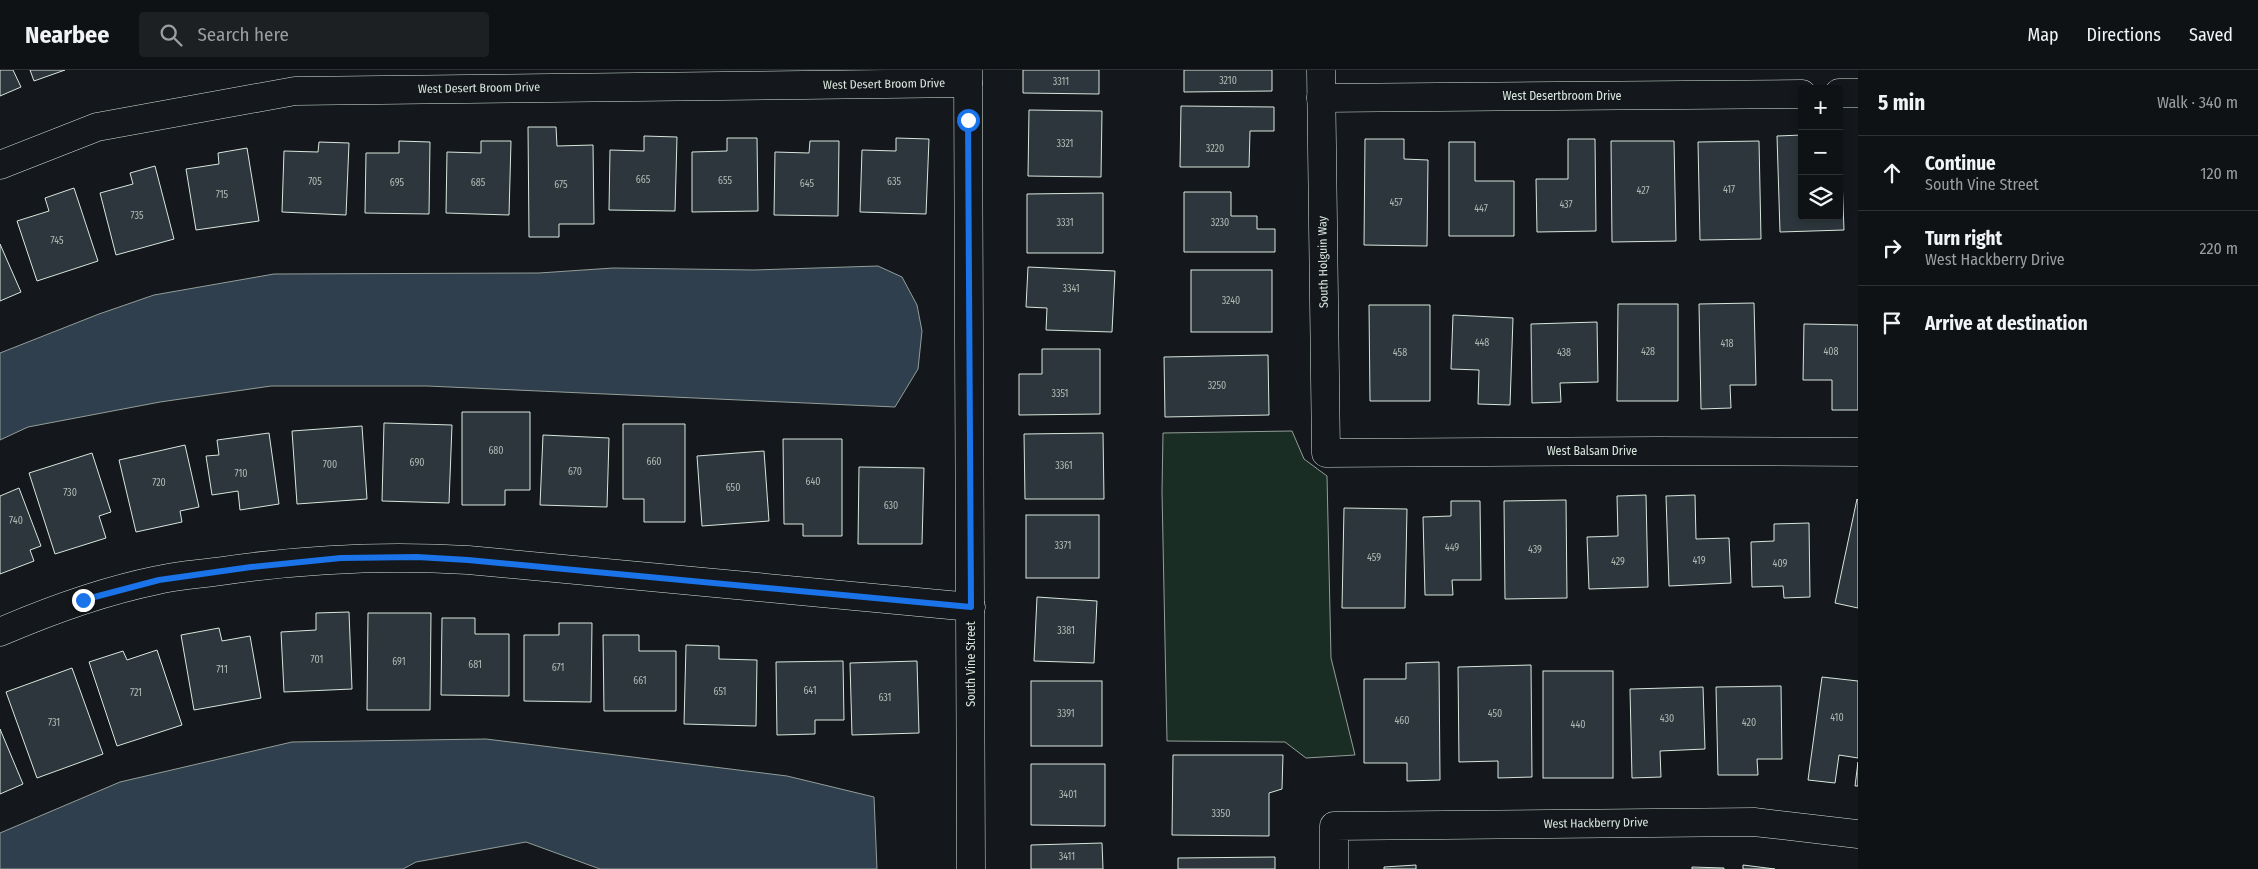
<!DOCTYPE html>
<meta charset="utf-8">
<style>
body{margin:0;font-family:"Fira Sans Condensed",sans-serif;background:#1d2022;color:#f1f3f6}
.controls{position:absolute;right:15px;top:15px;display:grid;overflow:hidden;border-radius:5px;box-shadow:0 2px 8px #0003}
.controls button{width:45px;height:45px;display:grid;place-items:center;padding:0;border:0;border-bottom:1px solid #2f3234;background:#0f1215;color:#f1f3f6;font:25px sans-serif}
.stop{position:absolute;width:15px;height:15px;margin:-11px;border:4px solid #1a73e8;border-radius:50%;background:#fff}
.stop.end{background:#1a73e8;border-color:#fff;box-shadow:0 1px 5px #0008}
.list{margin:0;padding:0;list-style:none}
h2{display:flex;justify-content:space-between;align-items:center;height:65px;margin:0;padding:0 20px;font-size:21px}
h2 small{font-size:16px;font-weight:400;color:#9b9ea0}
.list li{display:grid;grid-template-columns:32px 1fr auto;gap:15px;align-items:center;box-sizing:border-box;height:75px;padding:0 20px;border-top:1px solid #2f3234}
.list b{display:block;font-size:19px;white-space:nowrap}
.list p{margin:0;font-size:16px;white-space:nowrap;color:#9b9ea0}
.list em{font-size:16px;font-style:normal;color:#9b9ea0}
.icon{flex:none;width:28px;height:28px;fill:none;stroke:currentColor;stroke-width:2;stroke-linecap:round;stroke-linejoin:round}
.map{position:relative;flex:none;width:1858px;height:799px;overflow:hidden}
header{display:flex;align-items:center;gap:30px;box-sizing:border-box;height:70px;padding:0 25px;background:#0f1215;border-bottom:1px solid #2f3234}
header strong{font-size:24px}
nav{display:flex;gap:28px;margin-inline-start:auto;font-size:18px}
.search{width:350px;height:45px;background:#1d2022;display:flex;align-items:center;gap:12px;box-sizing:border-box;padding:0 18px;border-radius:5px;color:#9b9ea0;font-size:19px}
main{display:flex}
aside{flex:1;background:#0f1215}
.map>svg:first-child{display:block}
</style>
<header>
<strong>Nearbee</strong>
<div class="search"><svg class="icon" aria-label="search" viewBox="0 0 24 24"><circle cx="10" cy="10" r="6"/><path d="M15 15l6 6"/></svg>Search here</div>
<nav><a>Map</a><a>Directions</a><a>Saved</a></nav>
</header>
<main>
<div class="map">
<svg width="1858" height="799" viewBox="0 0 1858 799">
<rect width="100%" height="100%" fill="#14181c"/>
<polygon fill="#1a2d24" stroke="#939e99" points="1292,361 1304,389 1327,406 1331,588 1355,685 1306,688 1285,672 1167,671 1162,421 1163,363"/>
<g fill="#2f3f4d" stroke="#939e99">
<polygon points="878,196 902,207 917,235 922,261 918,299 895,337 427,316 271,316 160,332 28,357 0,370 0,283 99,244 154,225 274,204 539,203 613,198 754,200"/>
<polygon points="486,669 787,706 874,727 877,799 600,799 526,772 416,792 403,799 0,799 0,763 120,712 292,672"/>
</g>
<g fill="#2c363c" stroke="#d8e6dc">
<polygon points="0,0 13,0 21,17 0,26"/>
<polygon points="30,0 65,0 34,11"/>
<polygon points="1023,0 1099,0 1099,24 1023,23"/>
<polygon points="1184,0 1272,0 1272,21 1184,22"/>
<polygon points="1181,36 1274,37 1274,61 1250,61 1249,97 1180,97"/>
<polygon points="1029,40 1102,41 1101,107 1028,106"/>
<polygon points="528,57 556,57 557,76 593,75 594,154 559,154 559,167 529,167"/>
<polygon points="1802,65 1802,146 1839,146 1839,108 1842,108 1844,160 1780,162 1777,66"/>
<polygon points="644,66 677,67 675,141 609,140 610,80 644,81"/>
<polygon points="727,68 757,68 758,141 692,142 692,82 727,81"/>
<polygon points="896,68 929,69 926,144 860,142 862,80 896,81"/>
<polygon points="1365,69 1404,69 1404,89 1428,90 1427,176 1364,175"/>
<polygon points="1568,69 1595,69 1596,161 1537,162 1536,109 1568,109"/>
<polygon points="399,71 430,72 429,144 365,143 366,83 399,83"/>
<polygon points="481,71 511,71 509,145 446,143 447,82 481,83"/>
<polygon points="810,71 839,71 838,146 774,145 775,82 809,83"/>
<polygon points="1611,71 1674,71 1676,171 1612,172"/>
<polygon points="1759,71 1761,169 1700,170 1698,72"/>
<polygon points="319,72 349,73 346,145 282,142 284,81 318,82"/>
<polygon points="1449,72 1475,72 1475,111 1514,111 1514,166 1449,166"/>
<polygon points="247,78 259,151 196,160 186,99 219,94 218,83"/>
<polygon points="155,96 174,169 116,185 100,123 133,114 130,103"/>
<polygon points="74,118 98,191 37,211 17,151 49,141 45,128"/>
<polygon points="1184,122 1231,122 1231,146 1257,146 1257,159 1275,159 1275,182 1184,182"/>
<polygon points="1103,123 1103,183 1027,183 1027,124"/>
<polygon points="0,174 21,222 0,231"/>
<polygon points="1028,197 1115,201 1112,262 1046,260 1047,238 1026,237"/>
<rect x="1191" y="200" width="81" height="62"/>
<polygon points="1754,233 1756,315 1730,315 1731,338 1701,339 1699,234"/>
<polygon points="1618,234 1678,234 1678,331 1617,331"/>
<polygon points="1369,235 1430,235 1430,331 1370,331"/>
<polygon points="1453,245 1513,248 1510,335 1478,334 1479,300 1451,299"/>
<polygon points="1597,252 1598,312 1560,313 1561,332 1532,333 1531,254"/>
<polygon points="1804,254 1858,255 1858,340 1832,340 1832,310 1803,310"/>
<polygon points="1042,279 1100,279 1100,344 1019,345 1019,304 1042,304"/>
<polygon points="1268,285 1269,345 1165,347 1164,287"/>
<polygon points="462,342 530,342 530,420 505,420 505,435 462,435"/>
<polygon points="384,353 452,355 449,433 382,431"/>
<polygon points="623,354 685,354 685,452 644,452 644,429 623,429"/>
<polygon points="362,356 367,429 297,434 292,361"/>
<polygon points="269,363 279,434 240,440 238,421 212,425 206,386 219,385 217,370"/>
<polygon points="1103,363 1104,429 1025,429 1024,364"/>
<polygon points="543,365 609,368 607,437 540,435"/>
<polygon points="783,369 842,369 842,466 803,466 803,454 784,454"/>
<polygon points="185,375 199,437 180,441 182,452 136,462 119,390"/>
<polygon points="764,381 769,451 702,456 697,386"/>
<polygon points="92,383 111,442 99,446 106,468 55,484 29,403"/>
<polygon points="859,397 924,398 922,474 858,474"/>
<polygon points="19,418 41,476 30,480 34,491 0,504 0,426"/>
<polygon points="1646,425 1648,517 1589,519 1587,467 1618,466 1617,426"/>
<polygon points="1695,425 1696,469 1729,468 1731,513 1669,516 1666,426"/>
<polygon points="1857,429 1858,430 1858,538 1835,533"/>
<polygon points="1566,430 1567,528 1505,529 1504,431"/>
<polygon points="1451,431 1480,431 1481,510 1452,510 1453,525 1425,525 1423,447 1451,446"/>
<polygon points="1344,438 1407,439 1405,538 1342,538"/>
<rect x="1026" y="445" width="73" height="63"/>
<polygon points="1809,453 1810,527 1784,528 1783,516 1752,517 1751,472 1774,471 1774,454"/>
<polygon points="1037,527 1097,531 1094,593 1034,591"/>
<polygon points="349,542 352,619 284,622 281,562 316,560 316,543"/>
<polygon points="368,543 431,543 430,640 367,640"/>
<polygon points="442,548 475,548 475,564 509,564 509,626 441,625"/>
<polygon points="559,553 592,553 591,632 524,631 524,565 559,565"/>
<polygon points="219,558 222,571 250,566 261,628 194,640 181,565"/>
<polygon points="603,565 639,565 639,581 676,581 676,641 604,641"/>
<polygon points="686,575 719,576 719,589 757,590 756,656 684,654"/>
<polygon points="157,580 182,655 117,676 89,592 123,581 127,590"/>
<polygon points="843,591 844,650 815,650 815,664 777,665 776,592"/>
<polygon points="917,591 919,663 852,665 850,593"/>
<polygon points="1439,592 1440,710 1407,711 1407,693 1364,693 1364,609 1406,609 1406,593"/>
<polygon points="1531,595 1532,707 1498,708 1498,691 1459,692 1458,597"/>
<polygon points="72,598 103,684 37,708 6,622"/>
<rect x="1543" y="601" width="70" height="107"/>
<polygon points="1822,607 1858,611 1858,688 1839,685 1835,713 1808,710"/>
<rect x="1031" y="611" width="71" height="65"/>
<polygon points="1781,616 1782,689 1757,689 1758,705 1718,705 1716,617"/>
<polygon points="1703,617 1705,679 1660,681 1661,707 1632,708 1630,619"/>
<polygon points="0,659 23,714 0,724"/>
<polygon points="1173,685 1283,685 1282,719 1269,723 1269,766 1172,765"/>
<polygon points="1858,692 1858,716 1855,716"/>
<polygon points="1031,694 1105,694 1105,756 1031,755"/>
<polygon points="1102,773 1103,799 1031,799 1031,775"/>
<polygon points="1275,787 1275,799 1178,799 1178,788"/>
<polygon points="1416,795 1416,799 1384,799 1384,797"/>
<polygon points="1743,795 1775,799 1743,799"/>
<polygon points="1692,797 1724,798 1724,799 1692,799"/>
</g>
<g fill="none" stroke-linecap="round" stroke-linejoin="round">
<defs>
<g id="minor">
<polyline points="968,0 971,799"/>
<polyline points="1321,0 1326,383 1658,381 1858,382"/>
<polyline points="1839,23 1858,23"/>
<polyline points="1321,28 1802,24"/>
<polyline points="0,95 97,57 295,21 968,13"/>
<path d="M0 562C51 540 104 521 158 510 179 505 201 504 222 501 304 489 385 485 468 490L971 537"/>
<polyline points="1334,799 1334,756 1754,752 1858,764"/>
</g>
</defs>
<use href="#minor" stroke="#d8e6dc" stroke-width="29"/>
<use href="#minor" stroke="#14181c" stroke-width="28"/>
</g>
<g fill="none" stroke-linecap="round" stroke-linejoin="round">
<polyline stroke="#1a73e8" stroke-width="6" points="83,530 159,510 251,497 341,488 417,487 468,490 971,537 968,50"/>
</g>
<g text-anchor="middle" dominant-baseline="central" stroke-width="4" stroke-linejoin="round" paint-order="stroke">
<g font-size="10" fill="#adbab4">
<text x="1228" y="11">3210</text>
<text x="1061" y="12">3311</text>
<text x="1065" y="74">3321</text>
<text x="1215" y="79">3220</text>
<text x="643" y="110">665</text>
<text x="725" y="111">655</text>
<text x="315" y="112">705</text>
<text x="894" y="112">635</text>
<text x="397" y="113">695</text>
<text x="478" y="113">685</text>
<text x="807" y="114">645</text>
<text x="561" y="115">675</text>
<text x="1729" y="120">417</text>
<text x="1643" y="121">427</text>
<text x="222" y="125">715</text>
<text x="1396" y="133">457</text>
<text x="1566" y="135">437</text>
<text x="1481" y="139">447</text>
<text x="137" y="146">735</text>
<text x="1065" y="153">3331</text>
<text x="1220" y="153">3230</text>
<text x="57" y="171">745</text>
<text x="1071" y="219">3341</text>
<text x="1231" y="231">3240</text>
<text x="1482" y="273">448</text>
<text x="1727" y="274">418</text>
<text x="1648" y="282">428</text>
<text x="1831" y="282">408</text>
<text x="1400" y="283">458</text>
<text x="1564" y="283">438</text>
<text x="1217" y="316">3250</text>
<text x="1060" y="324">3351</text>
<text x="496" y="381">680</text>
<text x="654" y="392">660</text>
<text x="417" y="393">690</text>
<text x="330" y="395">700</text>
<text x="1064" y="396">3361</text>
<text x="575" y="402">670</text>
<text x="241" y="404">710</text>
<text x="813" y="412">640</text>
<text x="159" y="413">720</text>
<text x="733" y="418">650</text>
<text x="70" y="423">730</text>
<text x="891" y="436">630</text>
<text x="16" y="451">740</text>
<text x="1063" y="476">3371</text>
<text x="1452" y="478">449</text>
<text x="1535" y="480">439</text>
<text x="1374" y="488">459</text>
<text x="1699" y="491">419</text>
<text x="1618" y="492">429</text>
<text x="1780" y="494">409</text>
<text x="1066" y="561">3381</text>
<text x="317" y="590">701</text>
<text x="399" y="592">691</text>
<text x="475" y="595">681</text>
<text x="558" y="598">671</text>
<text x="222" y="600">711</text>
<text x="640" y="611">661</text>
<text x="810" y="621">641</text>
<text x="720" y="622">651</text>
<text x="136" y="623">721</text>
<text x="885" y="628">631</text>
<text x="1066" y="644">3391</text>
<text x="1495" y="644">450</text>
<text x="1837" y="648">410</text>
<text x="1667" y="649">430</text>
<text x="1402" y="651">460</text>
<text x="54" y="653">731</text>
<text x="1749" y="653">420</text>
<text x="1578" y="655">440</text>
<text x="1068" y="725">3401</text>
<text x="1221" y="744">3350</text>
<text x="1067" y="787">3411</text>
</g>
<g font-size="12" fill="#d8e6dc" stroke="#14181c">
<text transform="translate(884 14) rotate(-1)">West Desert Broom Drive</text>
<text transform="translate(479 18) rotate(-1)">West Desert Broom Drive</text>
<text x="1562" y="26">West Desertbroom Drive</text>
<text transform="translate(1323 192) rotate(-91)">South Holguin Way</text>
<text x="1592" y="381">West Balsam Drive</text>
<text transform="translate(971 594) rotate(-90)">South Vine Street</text>
<text transform="translate(1596 753) rotate(-1)">West Hackberry Drive</text>
</g>
</g>
</svg>
<div class="controls">
<button>+</button>
<button>−</button>
<button><svg class="icon" aria-label="layers" viewBox="0 0 24 24"><path d="M12 4l9 5-9 5-9-5zM3 14l9 5 9-5"/></svg></button>
</div>
<div class="stop" style="left:968px;top:50px"></div>
<div class="stop end" style="left:83px;top:530px"></div>
</div>
<aside>
<h2>5 min<small>Walk · 340 m</small></h2>
<ul class="list">
<li><svg class="icon" aria-label="ahead" viewBox="0 0 24 24"><path d="M12 20V5M6 11l6-6 6 6"/></svg><div><b>Continue</b><p>South Vine Street</p></div><em>120 m</em></li>
<li><svg class="icon" aria-label="right" viewBox="0 0 24 24"><path d="M7 20v-9h11M14 6l5 5-5 5"/></svg><div><b>Turn right</b><p>West Hackberry Drive</p></div><em>220 m</em></li>
<li><svg class="icon" aria-label="arrive" viewBox="0 0 24 24"><path d="M6 21V4h12l-3 4 3 4H6"/></svg><div><b>Arrive at destination</b></div></li>
</ul>
</aside>
</main>
